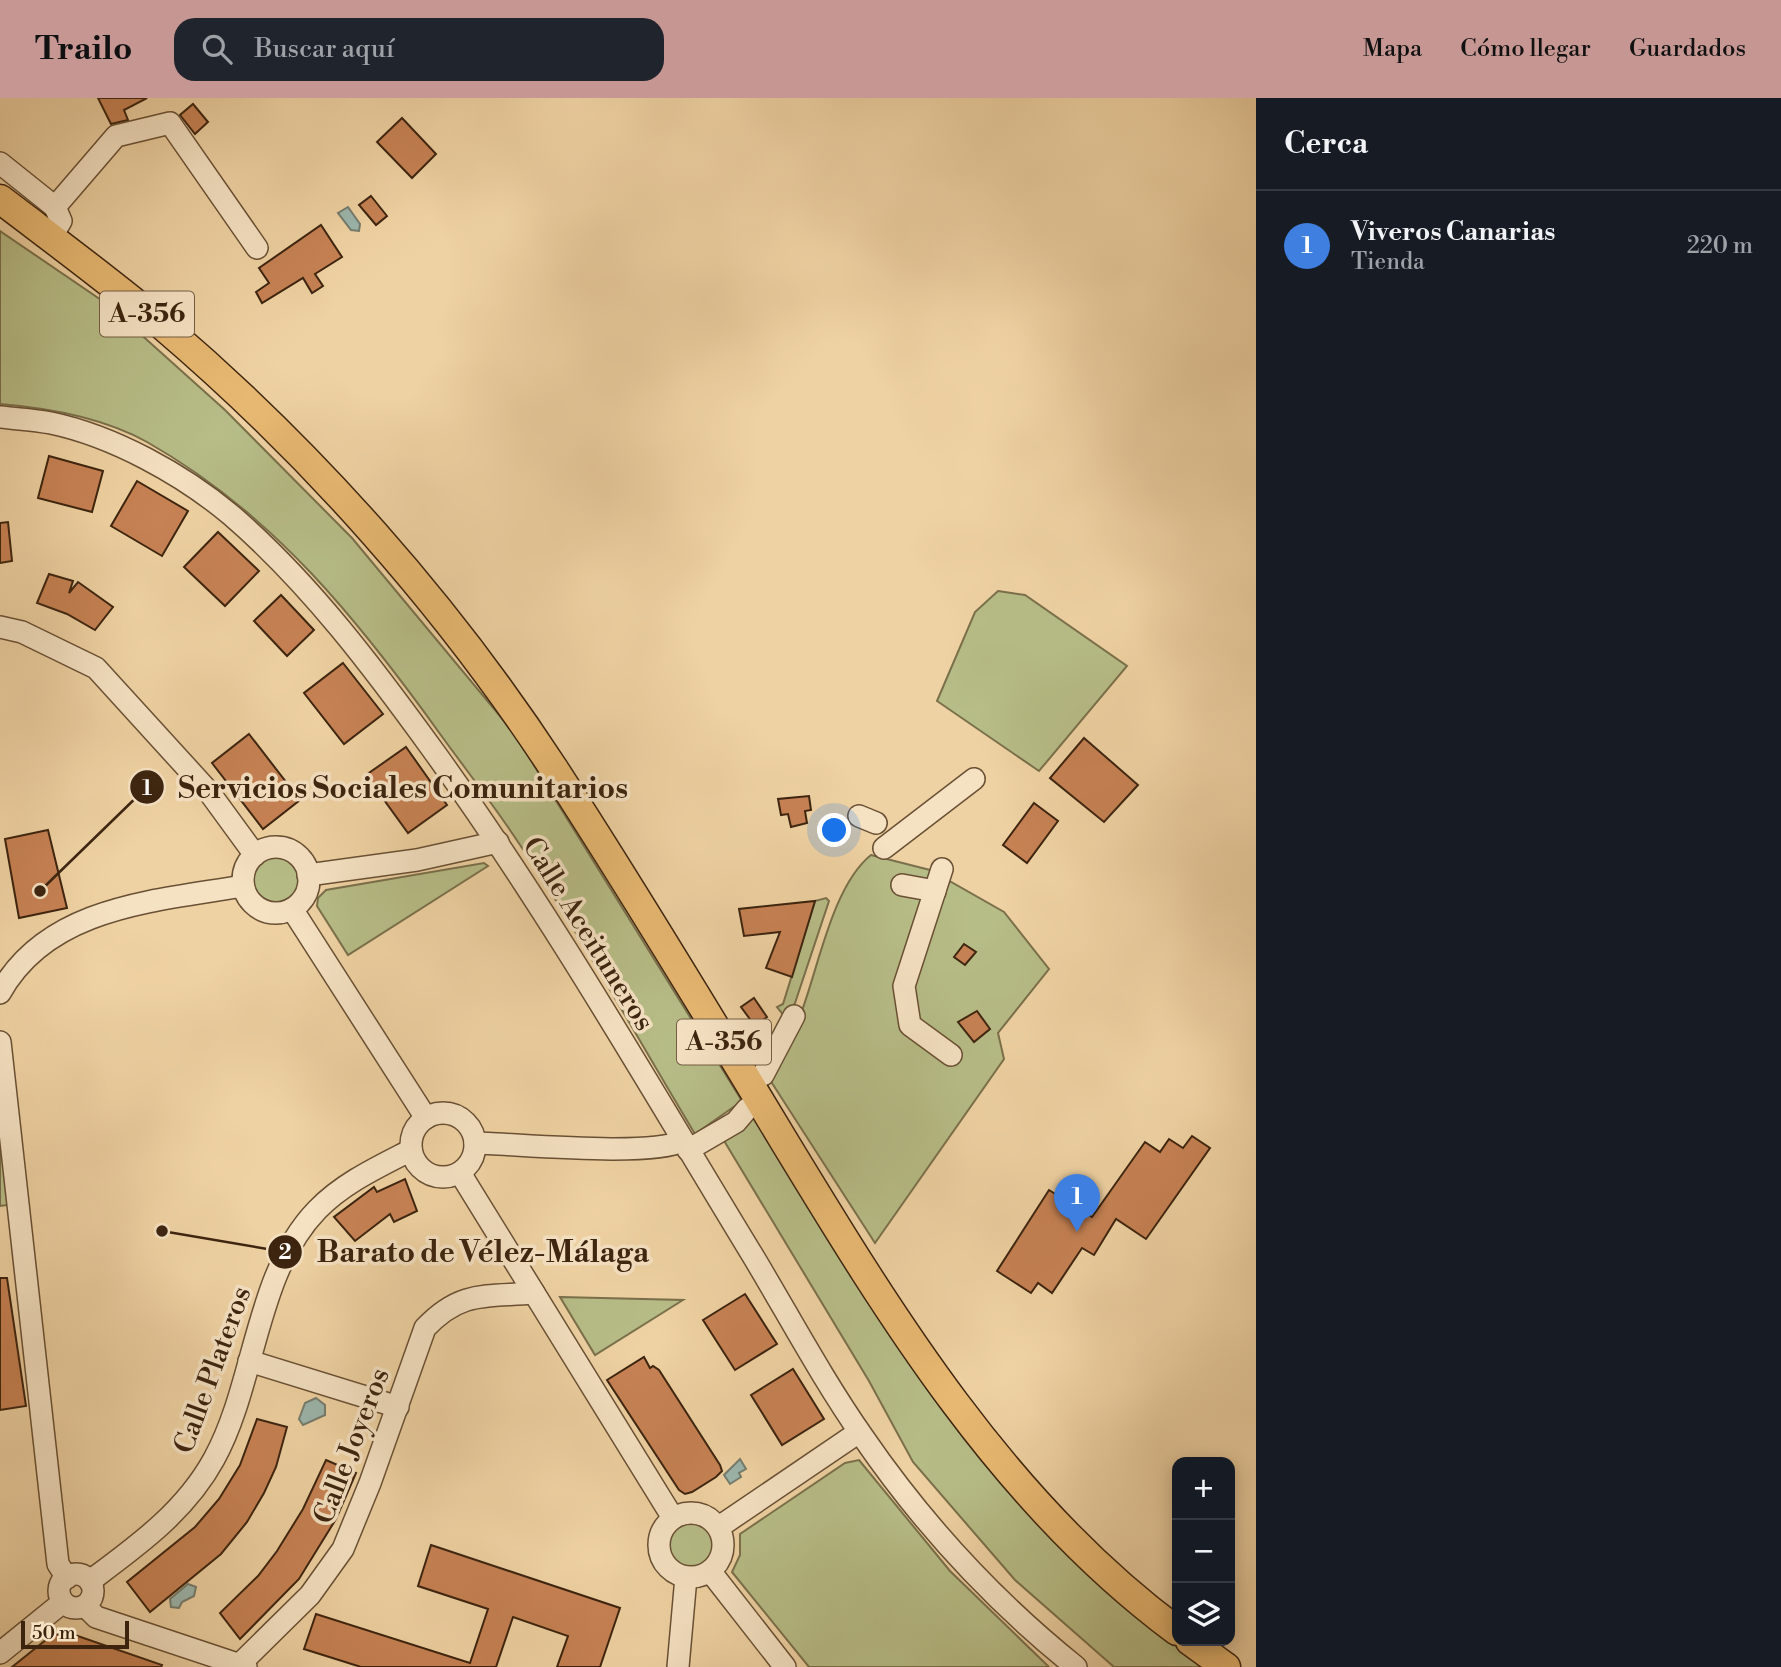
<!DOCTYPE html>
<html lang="es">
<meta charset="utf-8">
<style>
body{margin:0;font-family:"Libre Bodoni",serif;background:#20242c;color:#f1f3f6}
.controls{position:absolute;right:21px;bottom:21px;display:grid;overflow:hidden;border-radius:14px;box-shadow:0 4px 18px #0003}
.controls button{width:63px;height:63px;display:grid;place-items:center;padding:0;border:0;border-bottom:2px solid #363941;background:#171b24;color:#f1f3f6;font:35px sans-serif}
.scale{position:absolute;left:21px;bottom:18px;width:108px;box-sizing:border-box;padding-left:7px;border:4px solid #3c240f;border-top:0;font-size:19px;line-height:24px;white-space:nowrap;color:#3c240f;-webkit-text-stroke:5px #f5e2c3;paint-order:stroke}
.you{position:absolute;left:835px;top:733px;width:24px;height:24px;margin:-18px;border:5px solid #fff;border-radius:50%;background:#1a73e8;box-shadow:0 0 0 10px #1a73e833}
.badge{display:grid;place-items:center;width:46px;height:46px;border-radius:50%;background:#c59692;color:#fff;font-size:23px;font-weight:700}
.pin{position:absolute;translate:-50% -58px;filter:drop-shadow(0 2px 4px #0008)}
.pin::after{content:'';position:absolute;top:37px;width:24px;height:21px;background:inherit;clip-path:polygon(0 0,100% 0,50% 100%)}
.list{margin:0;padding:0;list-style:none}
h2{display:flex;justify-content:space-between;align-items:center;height:91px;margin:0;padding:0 28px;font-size:30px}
h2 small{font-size:23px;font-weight:400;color:#9ea1a6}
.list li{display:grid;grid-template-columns:46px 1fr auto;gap:21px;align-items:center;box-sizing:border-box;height:112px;padding:0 28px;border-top:2px solid #363941}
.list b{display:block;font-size:26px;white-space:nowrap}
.list p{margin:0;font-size:23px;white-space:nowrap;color:#9ea1a6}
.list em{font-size:23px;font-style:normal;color:#9ea1a6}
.icon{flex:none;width:38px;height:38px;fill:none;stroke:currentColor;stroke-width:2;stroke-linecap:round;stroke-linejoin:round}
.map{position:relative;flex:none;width:1256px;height:1569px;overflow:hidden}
header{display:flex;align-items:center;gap:42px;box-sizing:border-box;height:98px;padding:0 35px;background:#c59692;color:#111}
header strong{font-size:33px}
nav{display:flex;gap:38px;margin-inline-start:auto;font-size:24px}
.search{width:490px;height:63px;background:#20242c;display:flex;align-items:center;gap:18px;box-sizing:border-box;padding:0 24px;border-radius:21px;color:#9ea1a6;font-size:26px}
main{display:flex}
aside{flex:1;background:#171b24}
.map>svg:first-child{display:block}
</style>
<header>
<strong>Trailo</strong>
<div class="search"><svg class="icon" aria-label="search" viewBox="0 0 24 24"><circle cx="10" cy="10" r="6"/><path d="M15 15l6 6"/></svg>Buscar aquí</div>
<nav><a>Mapa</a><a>Cómo llegar</a><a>Guardados</a></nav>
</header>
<main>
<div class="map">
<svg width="1256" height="1569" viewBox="0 0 1256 1569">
<rect width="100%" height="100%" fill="#efd2a3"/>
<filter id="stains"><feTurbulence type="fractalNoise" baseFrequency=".00286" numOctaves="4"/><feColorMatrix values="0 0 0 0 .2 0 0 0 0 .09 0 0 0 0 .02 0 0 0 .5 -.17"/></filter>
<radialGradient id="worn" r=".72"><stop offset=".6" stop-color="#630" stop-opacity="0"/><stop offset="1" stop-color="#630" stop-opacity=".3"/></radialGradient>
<g fill="#b7bd87" stroke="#7a704b" stroke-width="2">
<path d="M0 133 107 206 225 312 352 440 514 635 742 1003 695 1036C636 938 578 832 514 738 492 705 467 673 443 640 360 524 274 416 147 344 104 320 49 310 0 306Z"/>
<polygon points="998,493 1025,497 1127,568 1039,673 937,603 975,514"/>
<path d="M871 757 930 772 1004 814 1049 871 998 935 1004 961 875 1145 770 982C780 961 792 940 800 918 818 872 832 788 871 757Z"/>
<circle cx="275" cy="783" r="24"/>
<polygon points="484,765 488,768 348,857 317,808 318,800 326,792"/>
<polygon points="826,800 829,803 795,905 785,919 777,909 783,906 815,803"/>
<polygon points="0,991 15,1106 0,1108"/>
<polygon points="756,1018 1092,1477 1207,1569 1114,1569 1015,1482 913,1364 869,1283 723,1041"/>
<polygon points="560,1199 683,1202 595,1257"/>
<polygon points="859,1362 950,1473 1049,1569 809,1569 732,1474 740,1457 740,1436 845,1365"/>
<circle cx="690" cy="1446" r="25"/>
</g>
<g fill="#9bb6ad" stroke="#757c6e" stroke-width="2">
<polygon points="348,109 360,126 359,133 351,132 338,115"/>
<polygon points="316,1300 325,1307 325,1317 303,1327 299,1321 305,1305"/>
<polygon points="740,1361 746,1371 739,1375 741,1379 730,1386 724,1377"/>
<polygon points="188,1486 196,1489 194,1498 182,1504 179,1510 171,1509 170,1501"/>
</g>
<g fill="#c78254" stroke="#3c240f" stroke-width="2">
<polygon points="98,0 147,0 124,12 128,22 111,26"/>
<polygon points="193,6 208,24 195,36 180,17"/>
<polygon points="402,20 436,56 412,80 377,44"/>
<polygon points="371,98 387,118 376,127 359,107"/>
<polygon points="321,127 342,159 315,176 323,188 312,195 303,180 262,205 256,194 269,185 259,170"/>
<polygon points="49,358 103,373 92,414 38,400"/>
<polygon points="137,383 188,413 162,458 111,428"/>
<polygon points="8,424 12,463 0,465 0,425"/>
<polygon points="218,434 259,473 225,508 184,469"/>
<polygon points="49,476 73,483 69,495 78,484 113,509 95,532 67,516 37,505"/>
<polygon points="281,497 314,532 287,558 254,523"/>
<polygon points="343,565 383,616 344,646 304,595"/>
<polygon points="249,636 300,702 263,731 212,665"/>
<polygon points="1084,640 1138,687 1104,724 1050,680"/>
<polygon points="406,649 447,707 408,735 366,677"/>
<polygon points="809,698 811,712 805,713 807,725 791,729 788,716 781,717 778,701"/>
<polygon points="1034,705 1058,723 1027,765 1003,747"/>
<polygon points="48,732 67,810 19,820 5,741"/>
<polygon points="815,803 792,879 766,870 780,834 744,838 739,811"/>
<polygon points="964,846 976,854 965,867 954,859"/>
<polygon points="754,900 767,919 755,928 741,909"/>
<polygon points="977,913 990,931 974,944 958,924"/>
<polygon points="1192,1038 1210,1050 1146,1141 1116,1121 1094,1157 1082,1150 1052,1195 1038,1185 1031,1195 997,1173 1049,1092 1092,1119 1145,1044 1160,1054 1169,1041 1183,1050"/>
<polygon points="405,1081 417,1113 394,1124 390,1116 355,1143 334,1119 374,1089 377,1094"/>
<polygon points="0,1180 7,1180 26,1308 0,1312"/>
<polygon points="745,1196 777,1246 735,1272 703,1222"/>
<polygon points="644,1259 650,1270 653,1268 659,1272 720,1367 722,1373 716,1379 692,1394 685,1396 679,1392 607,1282"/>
<polygon points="793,1271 824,1321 782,1347 751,1297"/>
<polygon points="257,1321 287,1329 276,1369 264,1395 247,1424 221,1456 150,1514 127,1484 195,1429 219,1401 240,1367"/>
<polygon points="326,1362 356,1375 336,1421 299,1481 240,1541 220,1515 258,1478 277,1453 303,1411"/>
<polygon points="431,1447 620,1510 600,1569 557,1569 568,1538 513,1519 496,1569 361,1569 304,1551 316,1516 470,1565 488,1511 418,1488"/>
<polygon points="69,1535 162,1567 161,1569 12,1569 52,1537"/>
</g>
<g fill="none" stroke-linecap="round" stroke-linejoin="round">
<defs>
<g id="minor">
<polyline points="0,65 55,109"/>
<polyline points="51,140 61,123 55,109 116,38 170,25 257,150"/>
<path d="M0 319C17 321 34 322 51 325 113 338 182 376 231 417 310 485 375 572 435 655 551 816 650 989 753 1158 789 1218 823 1282 863 1339 922 1425 995 1504 1076 1569"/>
<polyline points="0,529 22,534 96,570 209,694 255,757"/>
<polyline points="859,718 876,725"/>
<circle cx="276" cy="782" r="33"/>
<polyline points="884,750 974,681"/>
<polyline points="942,771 904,888 910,927 951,957"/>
<polyline points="308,777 417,762 498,744"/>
<polyline points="902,787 935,793"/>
<polyline points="292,811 426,1020"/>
<path d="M0 895C48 808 156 803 243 788"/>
<polyline points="0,944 58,1466 67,1480"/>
<polyline points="763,977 794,918"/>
<circle cx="443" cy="1047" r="32"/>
<path d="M475 1045C518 1046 651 1059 682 1043"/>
<polyline points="688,1052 736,1024 747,1011"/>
<polyline points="460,1075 673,1420"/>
<polyline points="249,1263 398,1309"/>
<circle cx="691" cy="1447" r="32"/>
<polyline points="719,1429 859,1334"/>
<polyline points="710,1473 785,1569"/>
<circle cx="76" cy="1493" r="17"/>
<path d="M90 1483C137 1448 185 1414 214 1361 256 1285 255 1176 317 1112 343 1085 378 1069 411 1052"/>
<polyline points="85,1508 96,1519 246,1569"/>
<polyline points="0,1555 63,1504"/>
<path d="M239 1567 310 1497 343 1451 370 1385 425 1230C461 1192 486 1199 534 1195"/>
<polyline points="678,1569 686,1479"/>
</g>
<g id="major">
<path d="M0 101C55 143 111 184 163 228 312 355 447 507 554 671 632 791 707 915 781 1038 891 1219 1004 1405 1177 1533"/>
<polyline points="1190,1543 1226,1569"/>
</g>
</defs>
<use href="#minor" stroke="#695034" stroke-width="24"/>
<use href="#major" stroke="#3c240f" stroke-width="31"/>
<use href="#minor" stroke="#f5e2c3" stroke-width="21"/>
<use href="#major" stroke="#e8b972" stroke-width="28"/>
</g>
<g text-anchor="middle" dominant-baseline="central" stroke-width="7" stroke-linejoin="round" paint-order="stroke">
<g fill="#f5e2c3" stroke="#745d45" stroke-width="2">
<rect x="100" y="193.5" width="94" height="45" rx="5"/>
<rect x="677" y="921.5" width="94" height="45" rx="5"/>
</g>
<g font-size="26" font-weight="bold" fill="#3c240f">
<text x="147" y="216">A-356</text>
<text x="724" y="944">A-356</text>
</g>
<g font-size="28" fill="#3c240f" stroke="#f5e2c3">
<text transform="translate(588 836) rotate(58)">Calle Aceituneros</text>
<text transform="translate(213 1272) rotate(-70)">Calle Plateros</text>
<text transform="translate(352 1348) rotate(-69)">Calle Joyeros</text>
</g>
</g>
<path fill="none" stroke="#3c240f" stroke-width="2.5" d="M40 793L147 689M162 1133L285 1154"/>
<g fill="#3c240f" stroke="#f5e2c3" stroke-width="2.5">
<circle cx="40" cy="793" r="7"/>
<circle cx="162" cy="1133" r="7"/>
<circle cx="147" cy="689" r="18"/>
<circle cx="285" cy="1154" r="18"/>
</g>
<g font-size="21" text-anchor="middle" font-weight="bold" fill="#fff">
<text x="147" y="697">1</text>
<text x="285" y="1161">2</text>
</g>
<g font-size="30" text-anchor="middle" font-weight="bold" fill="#3c240f" stroke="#f5e2c3" stroke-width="7" stroke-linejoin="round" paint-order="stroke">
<text x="403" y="700">Servicios Sociales Comunitarios</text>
<text x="483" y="1164">Barato de Vélez-Málaga</text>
</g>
<rect width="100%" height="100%" filter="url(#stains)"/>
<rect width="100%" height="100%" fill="url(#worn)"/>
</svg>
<div class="controls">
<button>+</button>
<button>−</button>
<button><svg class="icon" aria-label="layers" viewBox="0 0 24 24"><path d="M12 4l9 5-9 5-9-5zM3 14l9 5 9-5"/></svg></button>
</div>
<div class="scale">50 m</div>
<div class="you"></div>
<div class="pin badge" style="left:1077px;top:1134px;background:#3f7fe0">1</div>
</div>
<aside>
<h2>Cerca<small></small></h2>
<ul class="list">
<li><span class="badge" style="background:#3f7fe0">1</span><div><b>Viveros Canarias</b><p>Tienda</p></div><em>220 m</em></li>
</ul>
</aside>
</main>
